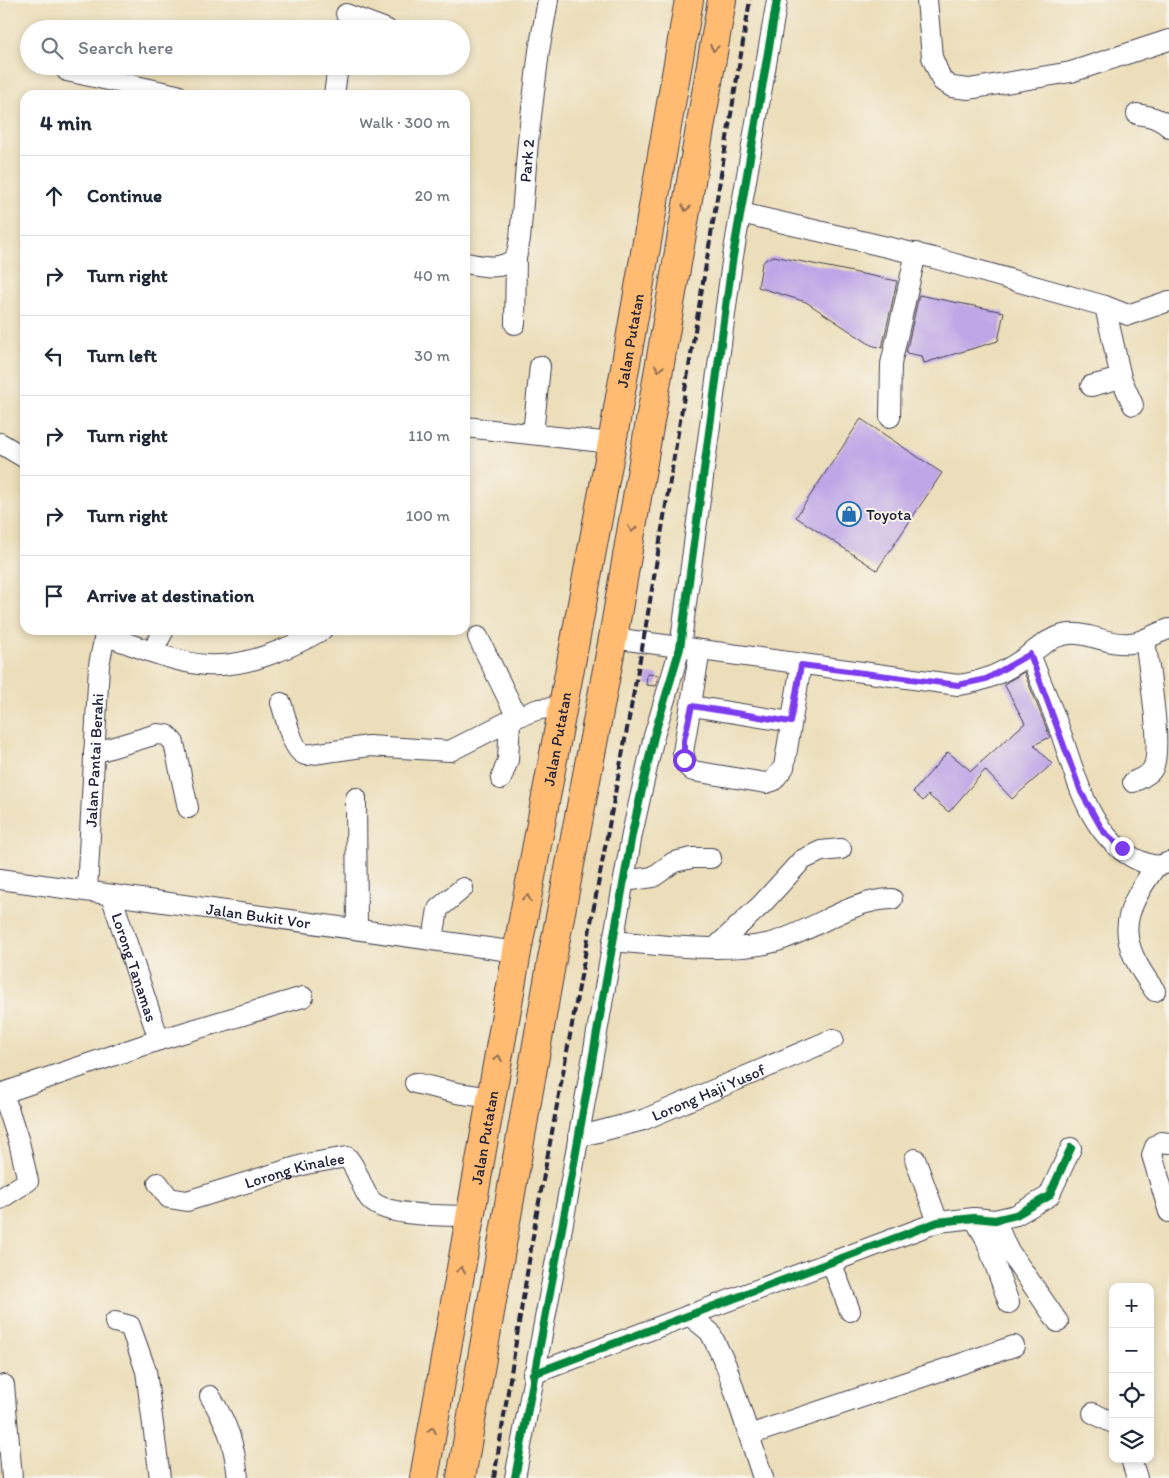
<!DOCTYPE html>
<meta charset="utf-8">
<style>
body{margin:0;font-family:Itim,sans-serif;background:#f2f2f3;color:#1f2937}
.controls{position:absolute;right:15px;bottom:15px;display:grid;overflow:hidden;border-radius:10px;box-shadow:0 2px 8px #0003}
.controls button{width:45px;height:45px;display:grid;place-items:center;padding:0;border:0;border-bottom:1px solid #e0e1e3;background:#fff;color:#1f2937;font:25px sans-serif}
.stop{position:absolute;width:15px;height:15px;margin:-11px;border:4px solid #7c3aed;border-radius:50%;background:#fff}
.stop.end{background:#7c3aed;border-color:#fff;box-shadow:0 1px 5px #0008}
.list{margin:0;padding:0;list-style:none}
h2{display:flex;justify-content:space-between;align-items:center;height:65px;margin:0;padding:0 20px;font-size:21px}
h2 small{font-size:16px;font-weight:400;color:#747a83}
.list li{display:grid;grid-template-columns:32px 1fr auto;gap:15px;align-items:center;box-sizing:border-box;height:80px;padding:0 20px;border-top:1px solid #e0e1e3}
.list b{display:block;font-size:19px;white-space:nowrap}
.list em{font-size:16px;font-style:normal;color:#747a83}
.icon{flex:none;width:28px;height:28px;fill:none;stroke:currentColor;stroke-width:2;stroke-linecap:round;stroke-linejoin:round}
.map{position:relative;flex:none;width:1169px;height:1478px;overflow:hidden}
.search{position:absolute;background:#fff;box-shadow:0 2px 8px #0003;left:20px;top:20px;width:450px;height:55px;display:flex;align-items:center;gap:12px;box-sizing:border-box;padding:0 18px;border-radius:28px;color:#747a83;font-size:19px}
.panel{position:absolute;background:#fff;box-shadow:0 2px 8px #0003;left:20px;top:90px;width:450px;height:545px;border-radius:15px}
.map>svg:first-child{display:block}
</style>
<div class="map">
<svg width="1169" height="1478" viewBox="0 0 1169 1478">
<rect width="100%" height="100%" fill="#f7f3e8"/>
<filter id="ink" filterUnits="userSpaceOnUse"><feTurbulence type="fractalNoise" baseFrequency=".02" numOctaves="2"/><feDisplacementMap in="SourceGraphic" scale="10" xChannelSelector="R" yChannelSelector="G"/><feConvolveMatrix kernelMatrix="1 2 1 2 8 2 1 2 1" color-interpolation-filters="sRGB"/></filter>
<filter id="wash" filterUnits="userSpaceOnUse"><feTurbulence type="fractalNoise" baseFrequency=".0096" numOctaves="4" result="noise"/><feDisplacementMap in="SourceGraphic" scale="20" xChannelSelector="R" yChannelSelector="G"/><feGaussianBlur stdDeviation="1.12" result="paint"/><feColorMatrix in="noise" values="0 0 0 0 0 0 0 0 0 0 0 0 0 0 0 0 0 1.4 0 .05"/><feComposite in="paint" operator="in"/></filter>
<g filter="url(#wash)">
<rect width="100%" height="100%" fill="#ecdeba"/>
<g id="blocks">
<g fill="#bea6e7">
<polygon points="774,256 897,281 882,348 871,345 806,302 758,287 762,264 765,260"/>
<polygon points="919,295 1004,312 998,341 924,363 922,356 906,353"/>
<polygon points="861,419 942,473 877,570 796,517"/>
<polygon points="1024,672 1050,737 1034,745 1052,764 1012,799 985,770 949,812 928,795 923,801 913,792 948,752 971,771 1025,723 1004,684"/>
<polygon points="647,674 659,675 656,686 646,685"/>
</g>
</g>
</g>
<g filter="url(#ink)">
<use href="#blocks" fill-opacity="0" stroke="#403e4e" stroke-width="1"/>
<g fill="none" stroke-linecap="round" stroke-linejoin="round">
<defs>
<g id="minor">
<polyline points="927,0 932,57 942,81 952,87 969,89 1071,72 1169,40"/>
<polyline points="346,14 386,29"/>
<polyline points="67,71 177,95"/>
<polyline points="334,95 338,66"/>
<path d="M1137 114C1149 116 1160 118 1169 127"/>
<polyline points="741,213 934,258 1105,306 1128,315 1169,301"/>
<path d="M465 263C485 266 499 271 516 258"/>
<polyline points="1105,306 1121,378 1133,405"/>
<path id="s1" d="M515 324 516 258 520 239 528 141 539 51 548 0"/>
<polyline points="1091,386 1121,378"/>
<polyline points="890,417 891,364 916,253"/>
<polyline points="465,427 612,443"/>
<polyline points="533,434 540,366"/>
<polyline points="0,443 25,458"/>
<path d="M104 635C137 646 171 662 206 665 244 668 289 649 322 630"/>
<polyline points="478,637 517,717"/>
<path d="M613 638 958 685C984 682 1009 670 1030 654 1041 646 1050 638 1063 635 1086 629 1106 646 1130 643 1144 642 1155 633 1169 629"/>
<polyline points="700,650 683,752 687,766 693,771 766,783 773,781 784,767 801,665"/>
<polyline points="152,652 164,630"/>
<path d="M1030 654C1039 678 1049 701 1058 725 1076 773 1087 838 1140 861 1150 865 1159 868 1169 862"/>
<path d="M281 703C286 717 292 752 306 755L369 746 450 751 517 717 539 709 564 707"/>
<polyline points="692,706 791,722"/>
<polyline points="94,753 157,734 167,735 174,743 188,808"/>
<polyline points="501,779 508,760 510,721"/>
<path d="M1133 782C1139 779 1148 776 1152 770 1164 752 1148 664 1145 640"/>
<polyline points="356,798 357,929"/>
<path id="s2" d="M0 879 517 952"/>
<polyline points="624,881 653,877 674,862 692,858 711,858"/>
<path id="s3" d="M87 891 99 665 106 630"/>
<path id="s4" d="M111 895 159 1040"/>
<polyline points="433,939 438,909 463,888"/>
<path d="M613 941C658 945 732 954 774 942 813 931 852 899 892 899"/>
<polyline points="717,946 762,904 802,860 821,851 841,849"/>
<path d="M1155 991C1117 939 1119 918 1156 866"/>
<polyline points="415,1083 457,1093 492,1098"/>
<path id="s5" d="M578 1137 643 1120 833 1039"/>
<polyline points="1169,1143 1161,1142 1155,1147 1152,1155 1169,1212"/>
<polyline points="915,1159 938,1222"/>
<path id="s6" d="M158 1183 169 1198 187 1201 306 1164 347 1157C358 1169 360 1185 369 1198 383 1218 448 1215 471 1216"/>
<polyline points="0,1199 28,1181 19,1142 3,1093 159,1040 303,997"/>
<polyline points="974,1218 985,1237 1009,1303"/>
<polyline points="995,1220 1007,1248 1058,1322"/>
<polyline points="831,1262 850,1311"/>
<polyline points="689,1315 710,1332 726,1365 763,1478"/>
<polyline points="115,1322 130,1326 146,1371 160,1478"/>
<polyline points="533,1374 938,1222 974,1218 995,1220 1016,1215 1049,1196 1071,1148"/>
<polyline points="4,1385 12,1478"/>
<path d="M210 1396C228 1425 234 1443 238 1478"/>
<polyline points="1093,1413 1113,1423"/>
<polyline points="749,1435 1014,1346"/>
<polyline points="1131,1459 1137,1478"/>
<polyline points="515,1478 571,1180 632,834 654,736 680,648 732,262 777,0"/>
</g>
<g id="highway">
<path id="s7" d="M424 1478 517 952 612 443 689 0"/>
<polyline points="461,1478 552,959 613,638 722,0"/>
</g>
</defs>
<use href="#minor" stroke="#403e4e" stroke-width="22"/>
<use href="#highway" stroke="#403e4e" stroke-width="30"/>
<use href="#minor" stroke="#fff" stroke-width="20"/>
<use href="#highway" stroke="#ffbb71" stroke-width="28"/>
<polyline stroke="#22223b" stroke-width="4" stroke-dasharray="8 4" stroke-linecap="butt" points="494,1478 536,1218 643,643 750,0"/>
<defs>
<g id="cycleway">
<polyline points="533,1374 938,1222 974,1218 995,1220 1016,1215 1049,1196 1071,1148"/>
<polyline points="515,1478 571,1180 632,834 654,736 680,648 732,262 777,0"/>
</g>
</defs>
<use href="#cycleway" stroke="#f7f3e8" stroke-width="11"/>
<use href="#cycleway" stroke="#00873e" stroke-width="8"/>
</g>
<defs><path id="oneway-chevron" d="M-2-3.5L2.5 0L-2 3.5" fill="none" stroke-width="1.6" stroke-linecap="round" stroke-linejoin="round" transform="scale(1.25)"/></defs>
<g stroke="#906e56">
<use href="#oneway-chevron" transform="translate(714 48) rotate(100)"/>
<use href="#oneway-chevron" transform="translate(686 208) rotate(100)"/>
<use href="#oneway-chevron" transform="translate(659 368) rotate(100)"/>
<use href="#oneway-chevron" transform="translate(632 529) rotate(100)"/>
<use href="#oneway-chevron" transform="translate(527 898) rotate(-79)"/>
<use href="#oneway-chevron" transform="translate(498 1058) rotate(-80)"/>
<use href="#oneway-chevron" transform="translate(461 1270) rotate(-80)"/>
<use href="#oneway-chevron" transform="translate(432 1430) rotate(-80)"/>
</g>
</g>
<g fill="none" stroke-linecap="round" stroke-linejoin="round" filter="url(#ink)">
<polyline stroke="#7c3aed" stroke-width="6" points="684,760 684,740 692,706 791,722 801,665 958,685 986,679 1030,654 1081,792 1103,831 1122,848"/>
</g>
<defs>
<symbol id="shop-ring" viewBox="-11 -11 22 22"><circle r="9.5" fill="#f7f3e8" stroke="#1f6fb2" stroke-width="1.5"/><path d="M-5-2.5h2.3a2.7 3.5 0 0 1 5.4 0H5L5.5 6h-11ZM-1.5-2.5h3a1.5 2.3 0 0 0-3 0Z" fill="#1f6fb2"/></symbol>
</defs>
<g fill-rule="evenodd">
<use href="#shop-ring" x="835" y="500" width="28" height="28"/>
</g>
<g text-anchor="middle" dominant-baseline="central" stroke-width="4" stroke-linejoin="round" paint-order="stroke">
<g font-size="16" fill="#22223b" stroke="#f7f3e8">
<text stroke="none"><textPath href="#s1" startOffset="164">Park 2</textPath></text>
<text stroke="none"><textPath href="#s7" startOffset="1156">Jalan Putatan</textPath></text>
<text stroke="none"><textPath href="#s7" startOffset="751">Jalan Putatan</textPath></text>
<text stroke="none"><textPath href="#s3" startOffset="131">Jalan Pantai Berahi</textPath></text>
<text stroke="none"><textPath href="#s2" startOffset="261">Jalan Bukit Vor</textPath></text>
<text stroke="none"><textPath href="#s4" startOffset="76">Lorong Tanamas</textPath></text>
<text stroke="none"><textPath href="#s5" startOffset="138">Lorong Haji Yusof</textPath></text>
<text stroke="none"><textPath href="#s7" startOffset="346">Jalan Putatan</textPath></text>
<text stroke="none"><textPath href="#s6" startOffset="149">Lorong Kinalee</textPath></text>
</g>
<g font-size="16" fill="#22223b" stroke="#f7f3e8" text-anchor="start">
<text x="866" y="514">Toyota</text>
</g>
</g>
</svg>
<div class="controls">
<button>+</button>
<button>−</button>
<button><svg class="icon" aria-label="locate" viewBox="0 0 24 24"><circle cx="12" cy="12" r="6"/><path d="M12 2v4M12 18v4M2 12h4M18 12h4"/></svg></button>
<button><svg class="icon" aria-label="layers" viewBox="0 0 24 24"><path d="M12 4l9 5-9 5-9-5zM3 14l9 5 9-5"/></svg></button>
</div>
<div class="stop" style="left:684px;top:760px"></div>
<div class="stop end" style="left:1122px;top:848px"></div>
<div class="search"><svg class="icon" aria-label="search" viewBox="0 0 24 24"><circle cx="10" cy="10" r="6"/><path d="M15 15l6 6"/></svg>Search here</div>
<section class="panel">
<h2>4 min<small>Walk · 300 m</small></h2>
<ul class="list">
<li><svg class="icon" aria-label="ahead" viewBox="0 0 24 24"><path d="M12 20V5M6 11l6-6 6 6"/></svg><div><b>Continue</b></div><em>20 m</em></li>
<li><svg class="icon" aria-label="right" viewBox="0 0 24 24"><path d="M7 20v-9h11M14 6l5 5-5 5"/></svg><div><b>Turn right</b></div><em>40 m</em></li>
<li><svg class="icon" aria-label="left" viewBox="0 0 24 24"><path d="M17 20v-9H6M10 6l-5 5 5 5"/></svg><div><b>Turn left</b></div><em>30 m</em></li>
<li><svg class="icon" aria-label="right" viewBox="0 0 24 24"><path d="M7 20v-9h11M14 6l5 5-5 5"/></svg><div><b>Turn right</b></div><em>110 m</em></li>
<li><svg class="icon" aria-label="right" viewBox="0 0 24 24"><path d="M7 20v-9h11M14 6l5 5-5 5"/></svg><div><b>Turn right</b></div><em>100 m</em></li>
<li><svg class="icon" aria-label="arrive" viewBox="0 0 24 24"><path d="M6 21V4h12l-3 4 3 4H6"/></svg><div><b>Arrive at destination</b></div></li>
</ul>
</section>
</div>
